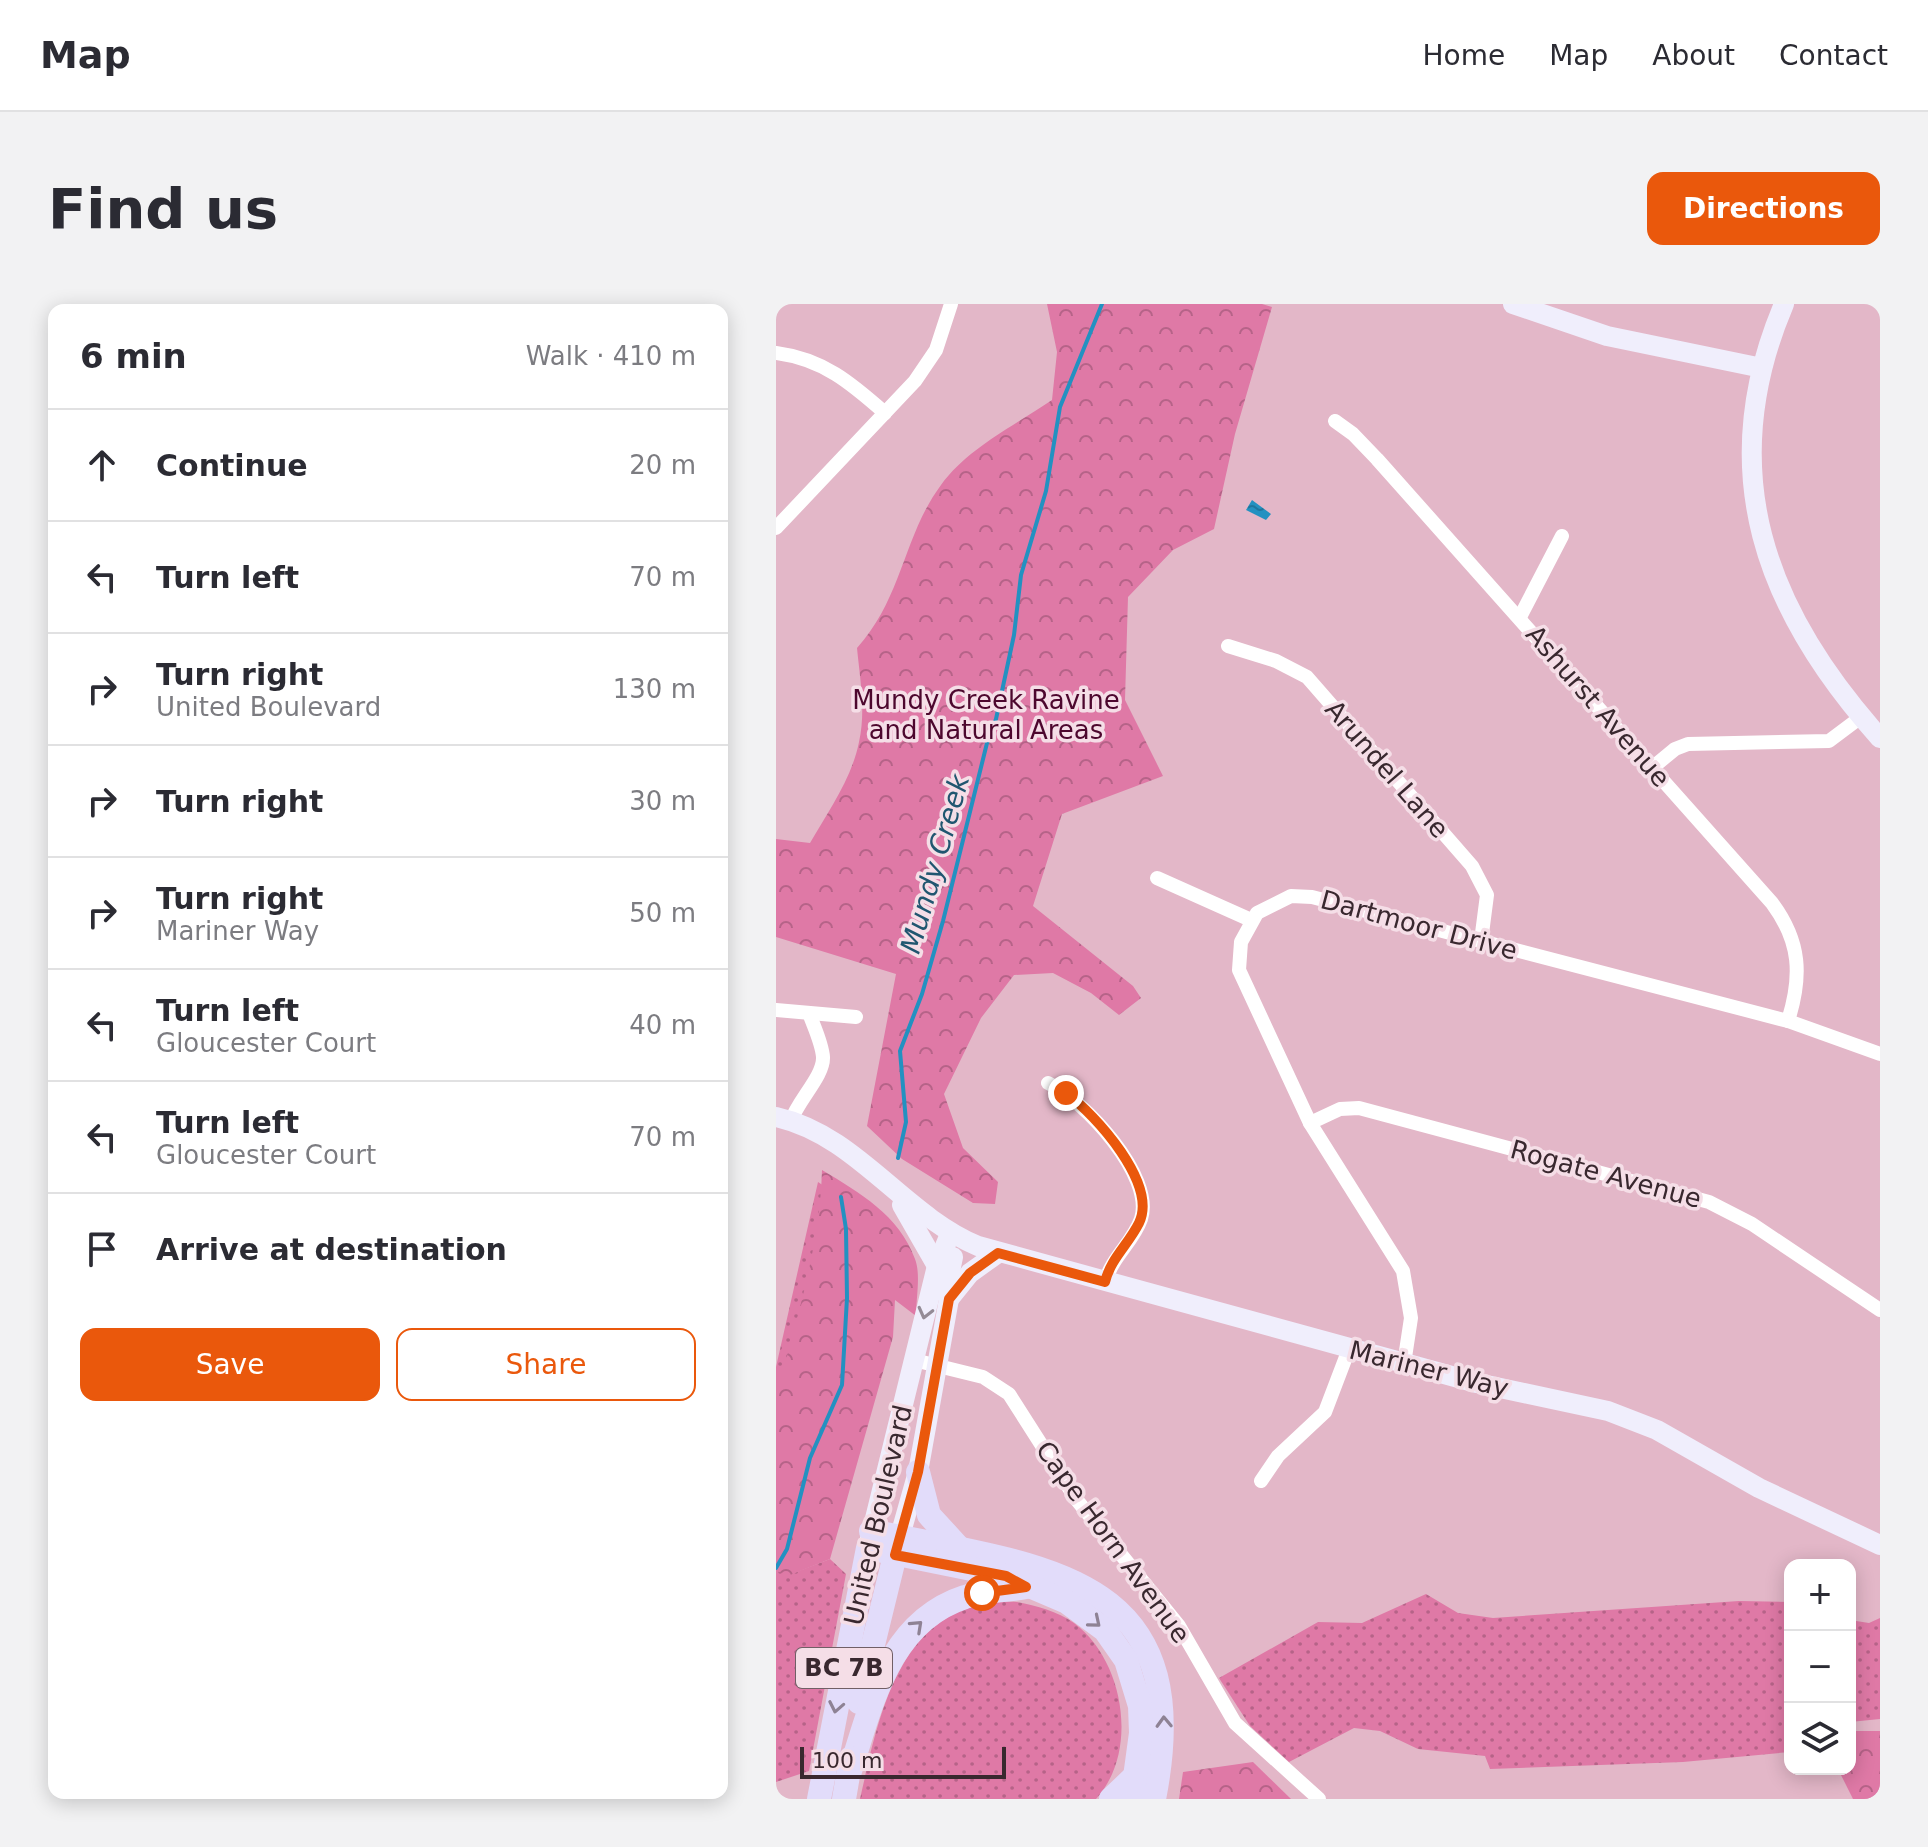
<!DOCTYPE html>
<meta charset="utf-8">
<style>
body{margin:0;font-family:"DejaVu Sans",sans-serif;background:#f2f2f3;color:#2b2b33}
.controls{position:absolute;right:24px;bottom:24px;display:grid;overflow:hidden;border-radius:16px;box-shadow:0 4px 20px #0003}
.controls button{width:72px;height:72px;display:grid;place-items:center;padding:0;border:0;border-bottom:2px solid #e1e1e2;background:#fff;color:#2b2b33;font:40px sans-serif}
.scale{position:absolute;left:24px;bottom:20px;width:206px;box-sizing:border-box;padding-left:8px;border:4px solid #39282f;border-top:0;font-size:22px;line-height:28px;white-space:nowrap;color:#39282f;-webkit-text-stroke:6px #f5dee7;paint-order:stroke}
.stop{position:absolute;width:24px;height:24px;margin:-18px;border:6px solid #ea580c;border-radius:50%;background:#fff}
.stop.end{background:#ea580c;border-color:#fff;box-shadow:0 2px 8px #0008}
.list{margin:0;padding:0;list-style:none}
h2{display:flex;justify-content:space-between;align-items:center;height:104px;margin:0;padding:0 32px;font-size:34px}
h2 small{font-size:26px;font-weight:400;color:#7c7c81}
.list li{display:grid;grid-template-columns:52px 1fr auto;gap:24px;align-items:center;box-sizing:border-box;height:112px;padding:0 32px;border-top:2px solid #e1e1e2}
.list b{display:block;font-size:30px;white-space:nowrap}
.list p{margin:0;font-size:26px;white-space:nowrap;color:#7c7c81}
.list em{font-size:26px;font-style:normal;color:#7c7c81}
.actions{display:flex;gap:16px;padding:24px 32px}
.actions a{flex:1;padding:18px 0;border:2px solid #ea580c;border-radius:16px;text-align:center;font-size:28px;color:#ea580c}
.actions .main{background:#ea580c;color:#fff}
.icon{flex:none;width:44px;height:44px;fill:none;stroke:currentColor;stroke-width:2;stroke-linecap:round;stroke-linejoin:round}
.map{position:relative;flex:none;width:1104px;height:1495px;overflow:hidden;border-radius:16px}
header{display:flex;align-items:center;gap:48px;box-sizing:border-box;height:112px;padding:0 40px;background:#fff;border-bottom:2px solid #e1e1e2}
header strong{font-size:38px}
nav{display:flex;gap:44px;margin-inline-start:auto;font-size:28px}
.intro{display:flex;align-items:center;justify-content:space-between;box-sizing:border-box;height:192px;padding:0 48px}
h1{margin:0;font-size:56px}
.button{padding:20px 36px;border-radius:16px;background:#ea580c;color:#fff;font-size:28px;font-weight:700}
main{display:flex;gap:48px;padding:0 48px}
aside{flex:1;background:#fff;border-radius:16px;box-shadow:0 4px 20px #0003}
.map>svg:first-child{display:block}
</style>
<header>
<strong>Map</strong>
<nav><a>Home</a><a>Map</a><a>About</a><a>Contact</a></nav>
</header>
<div class="intro"><h1>Find us</h1><a class="button">Directions</a></div>
<main>
<aside>
<h2>6 min<small>Walk · 410 m</small></h2>
<ul class="list">
<li><svg class="icon" aria-label="ahead" viewBox="0 0 24 24"><path d="M12 20V5M6 11l6-6 6 6"/></svg><div><b>Continue</b></div><em>20 m</em></li>
<li><svg class="icon" aria-label="left" viewBox="0 0 24 24"><path d="M17 20v-9H6M10 6l-5 5 5 5"/></svg><div><b>Turn left</b></div><em>70 m</em></li>
<li><svg class="icon" aria-label="right" viewBox="0 0 24 24"><path d="M7 20v-9h11M14 6l5 5-5 5"/></svg><div><b>Turn right</b><p>United Boulevard</p></div><em>130 m</em></li>
<li><svg class="icon" aria-label="right" viewBox="0 0 24 24"><path d="M7 20v-9h11M14 6l5 5-5 5"/></svg><div><b>Turn right</b></div><em>30 m</em></li>
<li><svg class="icon" aria-label="right" viewBox="0 0 24 24"><path d="M7 20v-9h11M14 6l5 5-5 5"/></svg><div><b>Turn right</b><p>Mariner Way</p></div><em>50 m</em></li>
<li><svg class="icon" aria-label="left" viewBox="0 0 24 24"><path d="M17 20v-9H6M10 6l-5 5 5 5"/></svg><div><b>Turn left</b><p>Gloucester Court</p></div><em>40 m</em></li>
<li><svg class="icon" aria-label="left" viewBox="0 0 24 24"><path d="M17 20v-9H6M10 6l-5 5 5 5"/></svg><div><b>Turn left</b><p>Gloucester Court</p></div><em>70 m</em></li>
<li><svg class="icon" aria-label="arrive" viewBox="0 0 24 24"><path d="M6 21V4h12l-3 4 3 4H6"/></svg><div><b>Arrive at destination</b></div></li>
</ul>
<div class="actions"><a class="main">Save</a><a>Share</a></div>
</aside>
<div class="map">
<svg width="1104" height="1495" viewBox="0 0 1104 1495">
<defs>
<pattern id="green-dots" width="8" height="8" patternUnits="userSpaceOnUse" patternTransform="scale(2)"><rect width="8" height="8" fill="#df79a6"/><path d="M2 2h.1M6 6h.1" fill="none" stroke="#b66388" stroke-width="1.8" stroke-linecap="round"/></pattern>
<pattern id="forest-crowns" width="20" height="18" patternUnits="userSpaceOnUse" patternTransform="scale(2)"><rect width="20" height="18" fill="#df79a6"/><path d="M2 6a3 3 0 1 1 6 0M12 15a3 3 0 1 1 6 0" fill="none" stroke="#b66388"/></pattern>
<pattern id="water-ripples" width="26" height="14" patternUnits="userSpaceOnUse" patternTransform="scale(2)"><rect width="26" height="14" fill="#2391c1"/><path d="M2 4q2-2 4 0t4 0M15 11q2-2 4 0t4 0" fill="none" stroke="#1f769d"/></pattern>
</defs>
<rect width="100%" height="100%" fill="#e3b7c8"/>
<g fill="url(#green-dots)">
<polygon points="42,878 81,904 15,1270 54,1255 70,1270 33,1467 0,1478 0,1063"/>
<polygon points="650,1290 682,1309 717,1314 963,1297 1014,1298 1014,1448 907,1458 714,1465 709,1452 642,1445 604,1427 578,1424 513,1458 474,1422 443,1374 542,1318 586,1319"/>
<path d="M241 1298C261 1302 281 1307 298 1319 349 1357 363 1448 320 1495H84C104 1407 125 1293 241 1298Z"/>
<polygon points="1104,1314 1104,1415 1074,1418 1074,1316 1093,1319"/>
</g>
<g fill="url(#forest-crowns)">
<path d="M271 0H486L496 3 459 130 438 225 397 246 352 293 349 396 387 472 286 510 257 602 357 682 365 694 343 711 315 689 277 669 238 671 205 714 168 790 187 844 222 878 219 900 197 899 126 855 91 822 120 670 0 633V535L34 539C52 508 76 474 83 438 90 407 84 375 81 344 127 293 127 232 165 181 192 144 238 122 276 96L281 48Z"/>
<path d="M46 866C84 889 123 911 139 955 145 970 140 995 140 1012L119 996 117 1033 54 1255 14 1271 0 1267V1077L7 1067C25 1000 44 936 46 866Z"/>
<polygon points="1074,1427 1104,1427 1104,1495 1077,1495 1062,1465 1074,1465"/>
<polygon points="477,1458 515,1495 403,1495 407,1468"/>
</g>
<polygon fill="url(#water-ripples)" points="476,196 495,210 490,216 470,206"/>
<g fill="none" stroke-linecap="round" stroke-linejoin="round">
<g stroke="#2391c1" stroke-width="4">
<polyline points="122,854 130,818 124,747 146,690 167,617 211,439 220,415 238,331 245,271 270,187 284,103 326,0"/>
<polyline points="0,1264 11,1245 34,1154 66,1081 71,994 70,925 65,893"/>
</g>
<g stroke="#fff" stroke-width="14">
<path d="M0 49C47 55 75 79 109 109"/>
<path d="M559 117 577 130 601 155 996 599C1025 638 1026 672 1012 717"/>
<polyline points="0,224 139,77 160,46 175,0"/>
<polyline points="744,313 786,232"/>
<polyline points="452,342 500,357 531,373 696,562 711,591 705,637"/>
<polyline points="876,464 899,445 912,440 1053,437 1085,413"/>
<polyline points="381,574 475,616"/>
<polyline points="0,706 80,713"/>
<path d="M272 779C308 796 379 872 365 915 357 938 336 953 329 978"/>
<path d="M15 817C22 796 48 772 47 753 46 739 38 723 33 709"/>
<polyline points="534,819 564,805 583,804 933,898 976,920 1104,1006"/>
<polyline points="138,1056 207,1073 233,1090 300,1195 403,1322 459,1419 543,1495"/>
<polyline points="628,1060 635,1014 627,967 534,819 463,666 465,638 481,609 515,592 536,593 1012,717 1104,750"/>
<polyline points="485,1177 502,1152 549,1108 573,1045"/>
</g>
<g stroke="#f0eefc" stroke-width="20">
<polyline points="737,0 831,32 986,64"/>
<path d="M1008 0C937 167 989 306 1104 434"/>
<path d="M0 813C81 831 127 911 202 942L701 1079 832 1107 881 1126 983 1184 1104 1241"/>
<polyline points="126,901 161,962"/>
<polyline points="173,995 194,969 222,949"/>
<polyline points="93,1239 161,962 174,930"/>
<polyline points="120,1246 142,1168 173,995 170,987 177,953"/>
</g>
<g stroke="#e2dcfa" stroke-width="24">
<polyline points="142,1168 153,1211 186,1247"/>
<path d="M95 1227C267 1263 423 1267 378 1495"/>
<polyline points="83,1398 119,1251"/>
<path d="M74 1467C96 1400 112 1318 189 1293 209 1286 230 1287 250 1283"/>
<polyline points="43,1495 92,1244 230,1272 291,1298 329,1326 350,1356 364,1402 365,1429 356,1495"/>
<polyline points="68,1495 75,1454"/>
<polyline points="335,1495 356,1475"/>
</g>
</g>
<defs><path id="oneway-chevron" d="M-2-3.5L2.5 0L-2 3.5" fill="none" stroke-width="1.6" stroke-linecap="round" stroke-linejoin="round" transform="scale(2)"/></defs>
<use stroke="#948b96" href="#oneway-chevron" transform="translate(149 1009) rotate(104)"/>
<g stroke="#8e8294">
<use href="#oneway-chevron" transform="translate(319 1318) rotate(40)"/>
<use href="#oneway-chevron" transform="translate(141 1322) rotate(-43)"/>
<use href="#oneway-chevron" transform="translate(60 1403) rotate(101)"/>
<use href="#oneway-chevron" transform="translate(388 1418) rotate(-92)"/>
</g>
<g fill="none" stroke-linecap="round" stroke-linejoin="round">
<path stroke="#ea580c" stroke-width="10" d="M206 1289 250 1283 230 1272 119 1251 142 1168 173 995 194 969 222 949 329 978C335 954 352 941 363 919 382 880 320 811 290 789"/>
</g>
<g text-anchor="middle" dominant-baseline="central" stroke-width="7" stroke-linejoin="round" paint-order="stroke">
<rect fill="#f5dee7" stroke="#715f66" stroke-width="2" x="20" y="1344" width="96" height="40" rx="6"/>
<g font-size="24" font-weight="bold" fill="#39282f">
<text x="68" y="1364">BC 7B</text>
</g>
<g font-size="26" fill="#4d072e" stroke="#f5dee7">
<text x="210" y="396">Mundy Creek Ravine<tspan x="210" dy="30">and Natural Areas</tspan></text>
</g>
<g font-size="26" fill="#39282f" stroke="#f5dee7">
<text transform="translate(822 402) rotate(49)">Ashurst Avenue</text>
<text transform="translate(611 465) rotate(49)">Arundel Lane</text>
<text transform="translate(643 621) rotate(15)">Dartmoor Drive</text>
<text transform="translate(830 870) rotate(15)">Rogate Avenue</text>
<text transform="translate(653 1065) rotate(14)">Mariner Way</text>
<text transform="translate(102 1211) rotate(-77)">United Boulevard</text>
<text transform="translate(337 1238) rotate(54)">Cape Horn Avenue</text>
</g>
<g font-size="28" font-style="italic" fill="#205670" stroke="#f5dee7">
<text transform="translate(159 560) rotate(-74)">Mundy Creek</text>
</g>
</g>
</svg>
<div class="controls">
<button>+</button>
<button>−</button>
<button><svg class="icon" aria-label="layers" viewBox="0 0 24 24"><path d="M12 4l9 5-9 5-9-5zM3 14l9 5 9-5"/></svg></button>
</div>
<div class="scale">100 m</div>
<div class="stop" style="left:206px;top:1289px"></div>
<div class="stop end" style="left:290px;top:789px"></div>
</div>
</main>
